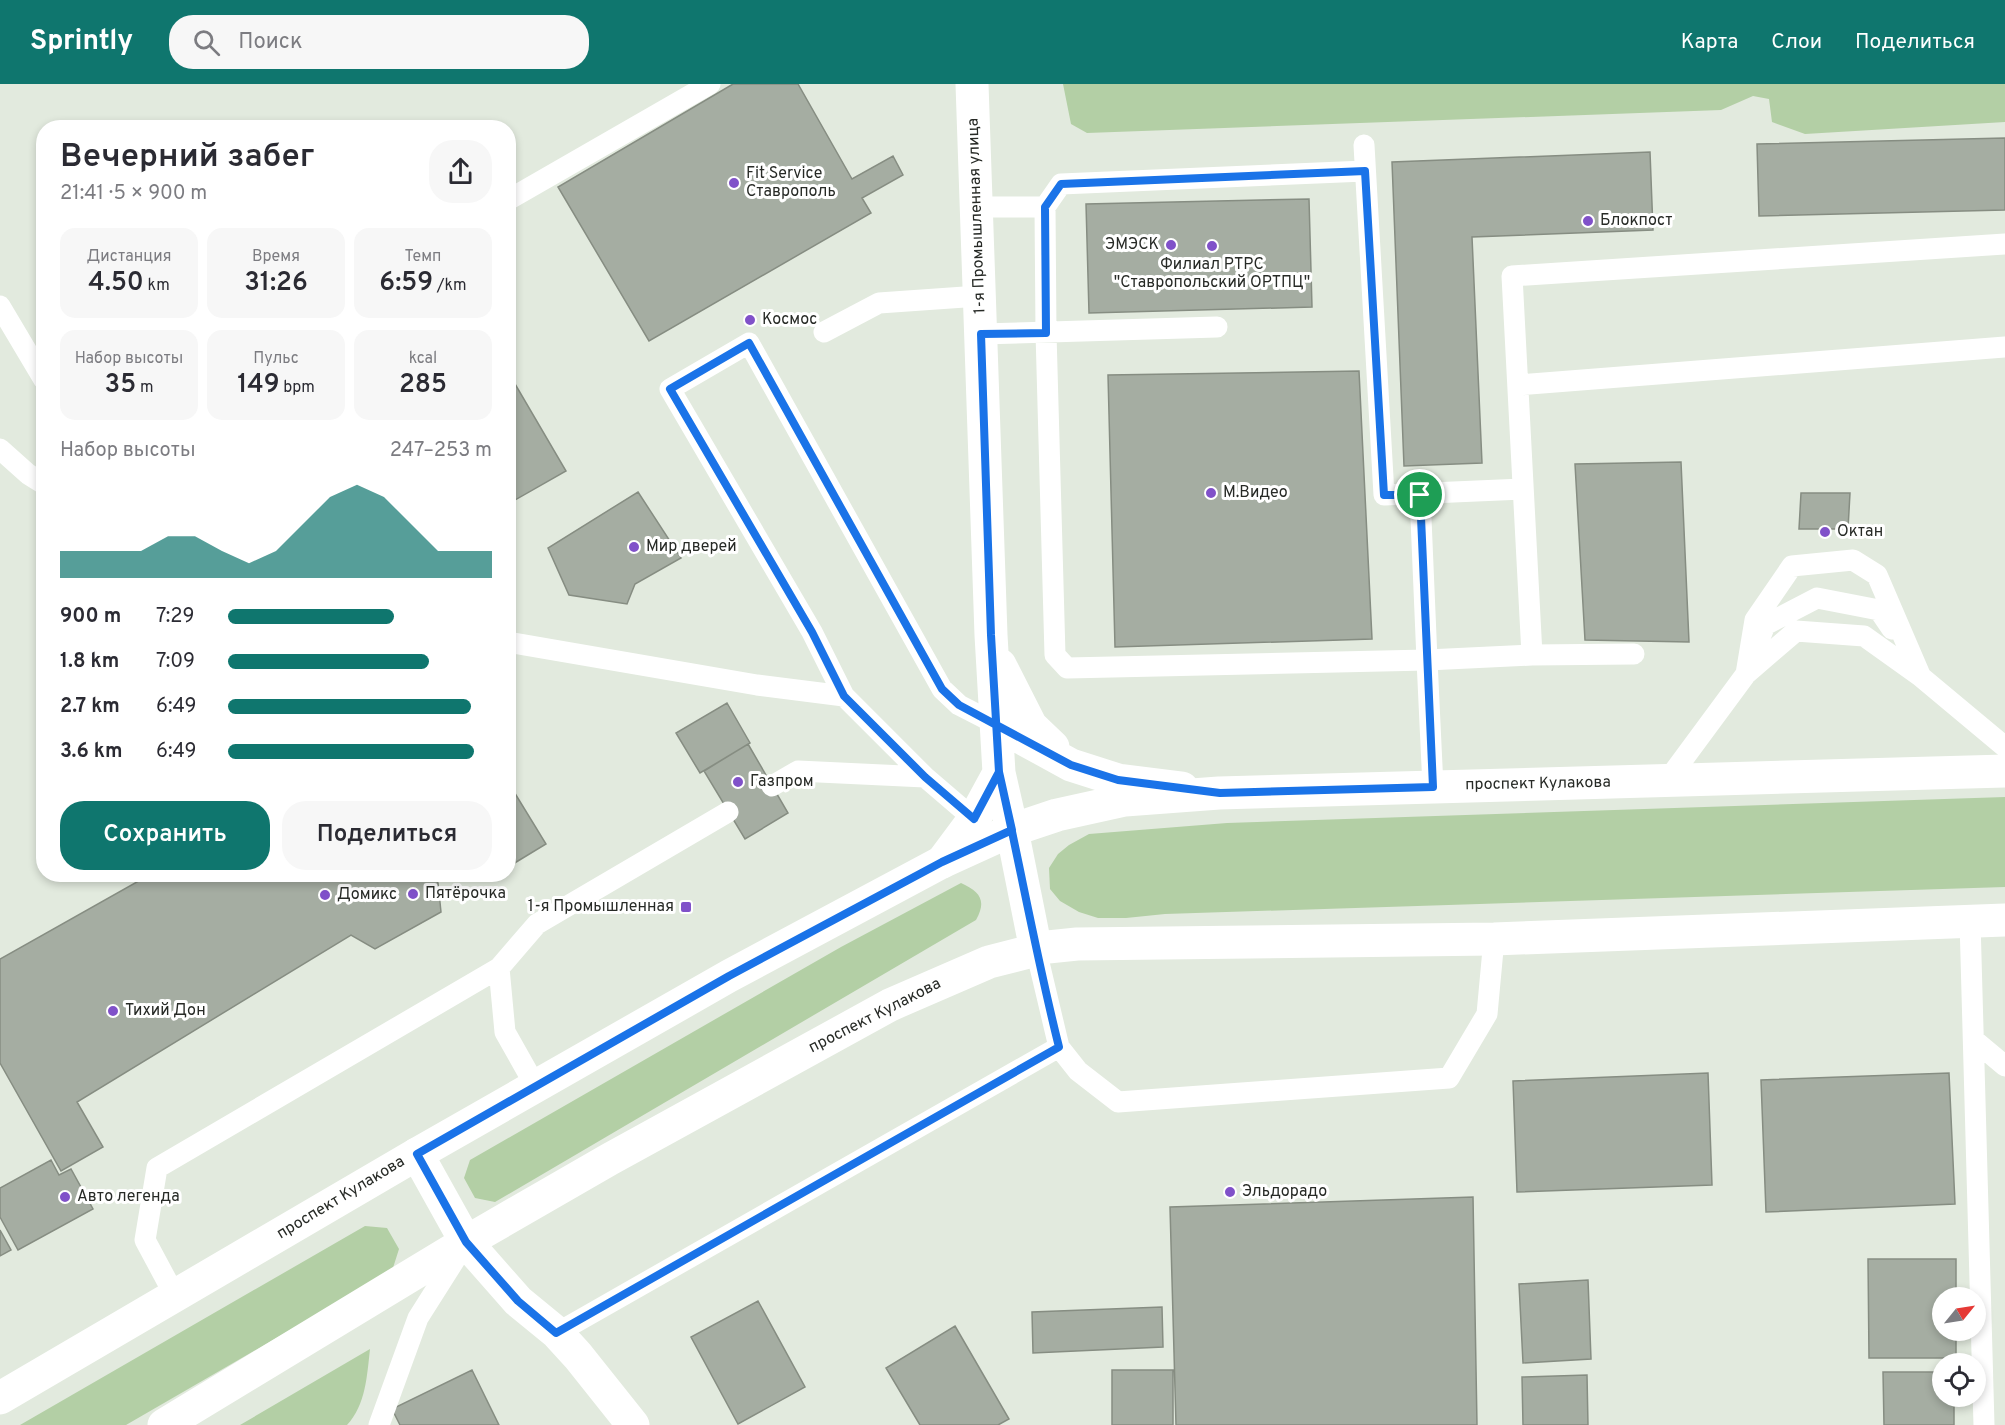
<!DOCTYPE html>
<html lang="ru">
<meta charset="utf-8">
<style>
:root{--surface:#fff;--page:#f7f7f7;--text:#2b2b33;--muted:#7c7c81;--accent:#0f766e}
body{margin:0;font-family:Overpass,sans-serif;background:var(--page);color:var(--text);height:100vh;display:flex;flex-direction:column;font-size:22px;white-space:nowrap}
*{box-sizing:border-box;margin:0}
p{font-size:20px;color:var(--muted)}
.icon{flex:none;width:33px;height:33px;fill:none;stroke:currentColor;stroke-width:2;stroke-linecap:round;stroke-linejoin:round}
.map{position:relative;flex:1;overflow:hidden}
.sheet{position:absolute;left:36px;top:36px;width:480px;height:762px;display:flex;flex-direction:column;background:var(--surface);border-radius:24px;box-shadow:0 3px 9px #0003}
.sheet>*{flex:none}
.needle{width:39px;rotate:60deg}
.controls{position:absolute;left:1932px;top:1203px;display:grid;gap:12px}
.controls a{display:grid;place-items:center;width:54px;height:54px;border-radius:50%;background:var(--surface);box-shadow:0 3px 9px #0003;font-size:30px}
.pin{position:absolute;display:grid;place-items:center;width:51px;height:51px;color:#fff;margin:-26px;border:3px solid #fff;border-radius:50%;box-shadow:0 2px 6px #0007}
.round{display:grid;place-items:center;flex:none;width:63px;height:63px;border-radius:24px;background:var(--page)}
.head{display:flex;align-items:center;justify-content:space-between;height:102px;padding:0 24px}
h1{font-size:33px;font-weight:600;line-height:45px}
.metrics{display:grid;grid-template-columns:repeat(3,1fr);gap:9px;height:102px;padding:6px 24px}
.metrics div{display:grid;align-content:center;border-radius:15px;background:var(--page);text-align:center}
.metrics b{font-size:26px;font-weight:600}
.metrics small{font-size:16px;font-weight:400}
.metrics p{font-size:16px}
.chart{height:168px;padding:12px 24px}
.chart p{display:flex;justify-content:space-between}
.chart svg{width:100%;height:108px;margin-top:6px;fill:var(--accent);opacity:.7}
.button{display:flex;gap:12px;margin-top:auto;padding:12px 24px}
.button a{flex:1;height:69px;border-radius:24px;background:var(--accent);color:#fff;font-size:24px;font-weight:600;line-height:69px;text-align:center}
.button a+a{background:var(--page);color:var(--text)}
ul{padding:0 24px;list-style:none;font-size:20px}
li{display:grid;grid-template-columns:96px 72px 1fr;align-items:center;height:45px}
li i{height:15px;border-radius:8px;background:var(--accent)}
header{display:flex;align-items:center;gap:36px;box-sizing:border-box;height:84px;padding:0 30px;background:var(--accent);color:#fff}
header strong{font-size:28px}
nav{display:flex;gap:33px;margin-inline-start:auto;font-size:21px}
.search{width:420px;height:54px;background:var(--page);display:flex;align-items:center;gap:15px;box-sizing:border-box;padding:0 21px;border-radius:24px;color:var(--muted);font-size:22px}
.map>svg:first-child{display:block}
</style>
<header>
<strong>Sprintly</strong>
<div class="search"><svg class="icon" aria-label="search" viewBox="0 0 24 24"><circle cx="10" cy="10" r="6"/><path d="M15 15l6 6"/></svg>Поиск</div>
<nav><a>Карта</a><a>Слои</a><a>Поделиться</a></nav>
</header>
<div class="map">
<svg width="2005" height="1341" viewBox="0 0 2005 1341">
<rect width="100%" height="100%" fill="#e2eade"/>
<path fill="#b3cfa5" d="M1063,0H2005V38L1805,50L1772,38L1769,15L1753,12L1721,26L1087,49L1071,40Z
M2005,713V803L1165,830L1126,834H1098L1079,828L1060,817L1050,805L1049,784L1058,770L1069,761L1089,750L1227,739Z
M961,799C980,808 987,816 976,836L495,1118L475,1114L464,1094L470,1076L841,863Z
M365,1142L387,1144L399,1165L392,1187L126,1341H20Z
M370,1265C367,1291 366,1321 347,1341H240Z"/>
<path fill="#a5ada2" stroke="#868d82" stroke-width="1.5" d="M733,0H798L852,95L893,72L903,91L862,114L871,129L649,257L558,103Z
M2005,54V126L1759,132L1757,60Z
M1650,68L1653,146L1472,153L1482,379L1404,382L1392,78Z
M1309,115L1312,223L1089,229L1086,120Z
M1359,287L1372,555L1115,563L1108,291Z
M508,288L566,387L508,420Z
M1681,378L1689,558L1585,556L1575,380Z
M638,408L681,474L635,500L627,520L569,511L548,464Z
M1801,409H1850L1848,445H1799Z
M727,619L750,659L700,689L676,649Z
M748,660L788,729L745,755L704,687Z
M508,698L546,760L508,783Z
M151,790H432L438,799L441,828L375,865L351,851L77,1018L103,1063L61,1087L0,979V875Z
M1708,989L1712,1101L1517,1108L1513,997Z
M1949,989L1955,1120L1766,1128L1761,996Z
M51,1076L59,1091L71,1085L93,1125L18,1166L0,1133V1104Z
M1473,1113L1477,1341H1176L1170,1123Z
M0,1146L11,1166L0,1172Z
M1868,1175H1956V1214H1942V1246H1956V1274H1869Z
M1588,1196L1591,1275L1523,1279L1519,1200Z
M758,1217L805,1303L738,1340L691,1253Z
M1162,1223L1163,1263L1033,1269L1032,1228Z
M955,1242L1009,1335L998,1341H920L886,1284Z
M472,1286L499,1341H400L392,1325Z
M1112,1286H1173V1341H1112Z
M1883,1288H1942V1312H1954V1341H1884Z
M1587,1291L1588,1341H1523L1522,1293Z"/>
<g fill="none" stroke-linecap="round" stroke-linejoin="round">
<path stroke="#fff" stroke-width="21" d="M1364,61L1384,411L1523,405
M508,116L710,0
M977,123H1045L1061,100L1365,87
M1045,123L1046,249L1055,571L1067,584L1427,576L1433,703
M0,222L44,296
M824,248L879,219L979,212
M981,250L1217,243
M1518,301L2005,263
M0,365L28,390L44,400
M1420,411L1427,576L1532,571L1512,192L2005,160
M508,558L757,601L844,612
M1757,561L1765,541L1817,514L1879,526L1892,545
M1532,571L1634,570
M1746,590L1755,536L1792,482L1853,476L1877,491L1920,591
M1667,697L1746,590L1796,547L1864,552L1920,592L2005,663
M772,702L798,687L925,693
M974,735L925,693L844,612L812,548L670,305L749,259L942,605L959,621L998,641
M1970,837L1984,1341
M1036,866L1059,963L1078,987L1118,1018L1449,994L1487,930L1494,855
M1974,956L2005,982
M536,1003L505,948L499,884L537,840L728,728
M175,1212L145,1156L157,1084L499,884
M557,1249L1059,963
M379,1341L418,1234L461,1166"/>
<path stroke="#fff" stroke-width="33" d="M972,0L991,551L999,689L1012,746
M1000,581L1031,642L1053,663
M998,641L1071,681L1118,696L1182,704
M942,778L974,735L999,689
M417,1070L466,1158L518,1217L557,1249L578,1272L633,1341"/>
<path stroke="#fff" stroke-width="33" d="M1012,746L1036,866
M0,1314L417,1070L729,892L942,778L1012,746L1057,731L1125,716L1219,709L2005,687
M164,1341L466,1158L610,1075L890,921L989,878L1048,863L1077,860L1494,855L2005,836"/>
</g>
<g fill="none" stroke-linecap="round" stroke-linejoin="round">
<g stroke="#fff" stroke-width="12">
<path id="route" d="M1420,411L1433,703L1220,709L1118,696L1071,681L959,621L942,605L749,259L670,305L812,548L844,612L925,693L974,735L999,688C1020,780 1036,872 1059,963L556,1249L518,1217L466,1158L417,1070L729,892L942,778L1012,746L999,688L991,551L981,250L1046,249L1045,123L1061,100L1365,87L1384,411H1420"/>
</g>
<use href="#route" stroke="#1a73e8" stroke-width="8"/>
</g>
<g fill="#8051c9" stroke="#fff" stroke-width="2">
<circle cx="734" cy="99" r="6"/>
<circle cx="1588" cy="137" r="6"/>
<circle cx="1171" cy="161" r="6"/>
<circle cx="1212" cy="162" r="6"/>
<circle cx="750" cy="236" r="6"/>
<circle cx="1211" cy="409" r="6"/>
<circle cx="1825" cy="448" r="6"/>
<circle cx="634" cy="463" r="6"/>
<circle cx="738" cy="698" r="6"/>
<circle cx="413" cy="810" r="6"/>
<circle cx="325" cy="811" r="6"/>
<rect x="680" y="817" width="12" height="12" rx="3"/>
<circle cx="113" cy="927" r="6"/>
<circle cx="1230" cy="1108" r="6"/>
<circle cx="65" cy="1113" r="6"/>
</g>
<g text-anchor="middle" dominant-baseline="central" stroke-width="6" stroke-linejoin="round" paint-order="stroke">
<g font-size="16" fill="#272a26" stroke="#fff" text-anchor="start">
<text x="746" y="90">Fit Service<tspan x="746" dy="18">Ставрополь</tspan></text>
<text x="1600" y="137">Блокпост</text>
<text x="1159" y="161" text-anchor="end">ЭМЭСК</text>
<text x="1212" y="181" text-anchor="middle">Филиал РТРС<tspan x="1212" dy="18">"Ставропольский ОРТПЦ"</tspan></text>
<text x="762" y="236">Космос</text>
<text x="1223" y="409">М.Видео</text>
<text x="1837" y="448">Октан</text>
<text x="646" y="463">Мир дверей</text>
<text x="750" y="698">Газпром</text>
<text x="425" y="810">Пятёрочка</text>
<text x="337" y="811">Домикс</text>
<text x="674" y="823" text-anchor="end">1-я Промышленная</text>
<text x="125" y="927">Тихий Дон</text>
<text x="1242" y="1108">Эльдорадо</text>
<text x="77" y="1113">Авто легенда</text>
</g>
<g font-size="16" fill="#272a26" stroke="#fff">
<text transform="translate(977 132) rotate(-92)">1-я Промышленная улица</text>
<text transform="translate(1538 700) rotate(-1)">проспект Кулакова</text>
<text transform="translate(875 932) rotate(-27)">проспект Кулакова</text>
<text transform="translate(341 1114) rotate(-31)">проспект Кулакова</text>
</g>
</g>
</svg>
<div class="controls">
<a><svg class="needle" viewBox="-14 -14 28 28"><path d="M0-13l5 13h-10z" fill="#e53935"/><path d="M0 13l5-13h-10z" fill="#7c7c81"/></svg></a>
<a><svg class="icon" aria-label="locate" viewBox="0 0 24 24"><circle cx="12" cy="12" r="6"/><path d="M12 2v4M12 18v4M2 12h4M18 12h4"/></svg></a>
</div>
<div class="pin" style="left:1420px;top:411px;background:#1e9e55"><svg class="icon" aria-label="arrive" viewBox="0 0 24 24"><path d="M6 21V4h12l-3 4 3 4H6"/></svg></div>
<section class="sheet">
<div class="head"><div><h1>Вечерний забег</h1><p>21:41 · 5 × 900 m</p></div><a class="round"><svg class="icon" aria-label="share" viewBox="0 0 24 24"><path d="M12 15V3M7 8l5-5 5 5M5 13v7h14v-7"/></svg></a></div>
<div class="metrics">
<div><p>Дистанция</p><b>4.50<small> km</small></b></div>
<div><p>Время</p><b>31:26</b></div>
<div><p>Темп</p><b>6:59<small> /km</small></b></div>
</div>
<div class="metrics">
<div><p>Набор высоты</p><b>35<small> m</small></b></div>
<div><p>Пульс</p><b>149<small> bpm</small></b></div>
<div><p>kcal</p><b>285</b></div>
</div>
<div class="chart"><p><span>Набор высоты</span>247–253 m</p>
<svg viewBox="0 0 160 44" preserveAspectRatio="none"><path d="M0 44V33L10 33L20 33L30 33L40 27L50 27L60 33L70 38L80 33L90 22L100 11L110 6L120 11L130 22L140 33L150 33L160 33V44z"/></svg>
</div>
<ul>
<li><b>900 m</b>7:29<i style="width:63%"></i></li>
<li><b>1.8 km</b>7:09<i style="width:76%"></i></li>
<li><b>2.7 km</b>6:49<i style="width:92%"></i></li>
<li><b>3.6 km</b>6:49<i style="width:93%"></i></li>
</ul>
<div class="button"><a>Сохранить</a><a>Поделиться</a></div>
</section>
</div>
